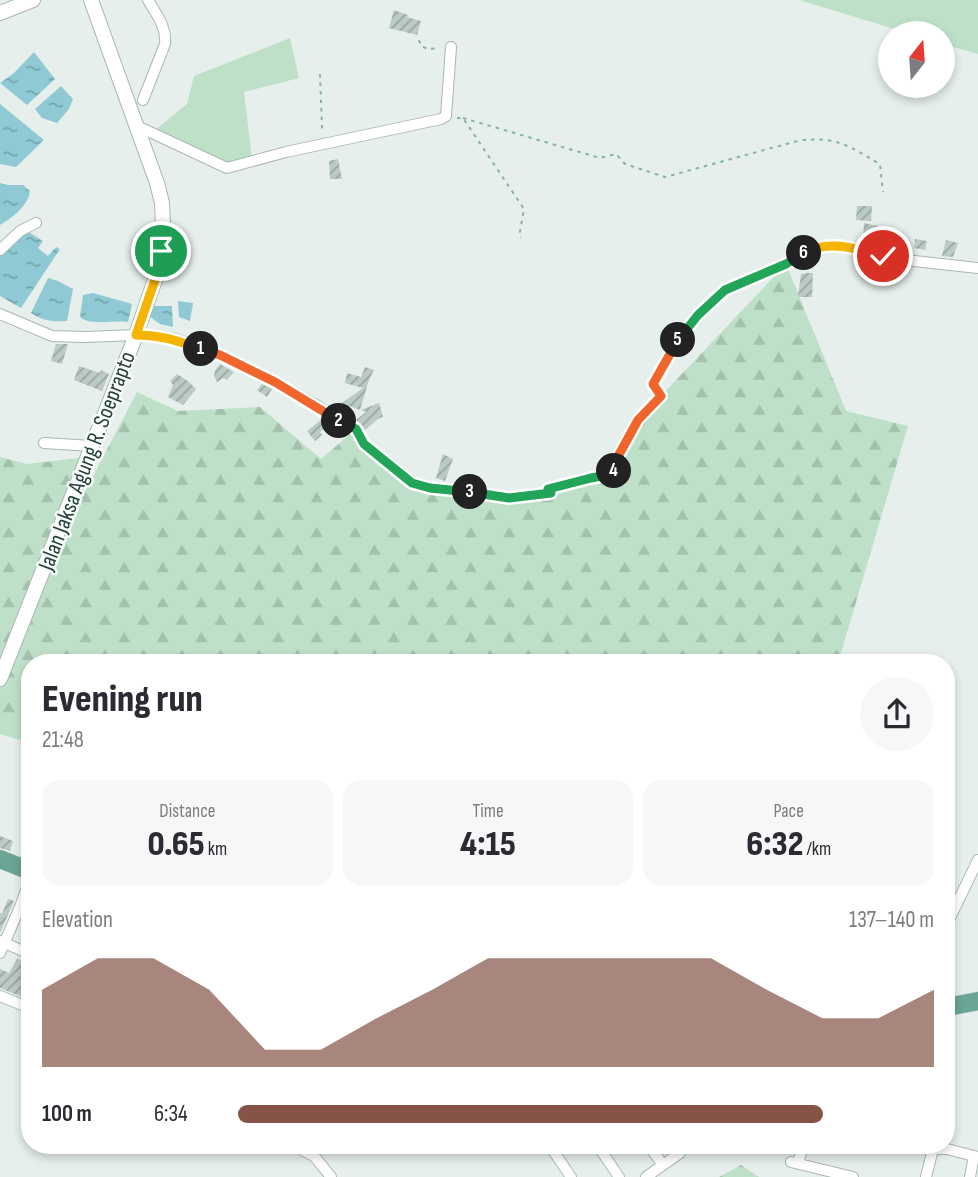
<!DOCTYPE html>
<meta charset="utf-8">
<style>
:root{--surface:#fff;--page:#f7f7f7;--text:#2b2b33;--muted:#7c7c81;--accent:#855347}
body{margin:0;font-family:"Sofia Sans Condensed",sans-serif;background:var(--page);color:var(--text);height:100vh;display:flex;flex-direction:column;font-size:26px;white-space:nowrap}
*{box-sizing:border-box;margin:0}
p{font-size:23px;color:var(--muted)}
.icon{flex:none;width:38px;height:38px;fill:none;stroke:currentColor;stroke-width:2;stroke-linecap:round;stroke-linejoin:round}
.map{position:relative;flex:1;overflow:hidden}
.drawer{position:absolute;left:21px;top:654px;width:934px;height:500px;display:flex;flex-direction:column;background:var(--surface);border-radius:28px;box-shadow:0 4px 10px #0003}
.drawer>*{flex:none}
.needle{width:46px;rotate:17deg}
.buttons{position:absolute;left:878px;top:21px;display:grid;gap:14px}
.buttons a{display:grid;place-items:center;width:77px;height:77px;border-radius:50%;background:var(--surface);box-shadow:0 4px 10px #0003;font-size:35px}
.pin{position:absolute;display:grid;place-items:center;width:60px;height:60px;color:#fff;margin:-30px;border:4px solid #fff;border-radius:50%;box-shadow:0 2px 7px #0007}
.km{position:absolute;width:35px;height:35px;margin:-18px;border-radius:50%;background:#222;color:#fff;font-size:19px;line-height:35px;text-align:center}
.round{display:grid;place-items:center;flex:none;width:74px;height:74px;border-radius:37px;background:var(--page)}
.headline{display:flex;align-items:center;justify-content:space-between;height:119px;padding:0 21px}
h1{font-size:38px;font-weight:800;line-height:52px}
.metrics{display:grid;grid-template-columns:repeat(3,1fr);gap:10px;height:119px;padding:7px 21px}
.metrics div{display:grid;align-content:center;border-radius:18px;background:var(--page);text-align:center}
.metrics b{font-size:35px;font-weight:800}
.metrics small{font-size:19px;font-weight:400}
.metrics p{font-size:19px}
.chart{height:196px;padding:14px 21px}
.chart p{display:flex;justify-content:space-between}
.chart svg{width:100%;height:126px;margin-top:7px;fill:var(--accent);opacity:.7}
ul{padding:0 21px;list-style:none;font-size:23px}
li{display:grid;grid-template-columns:112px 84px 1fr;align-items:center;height:52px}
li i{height:18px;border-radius:9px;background:var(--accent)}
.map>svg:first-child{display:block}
</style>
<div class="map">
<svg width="978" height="1177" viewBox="0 0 978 1177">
<defs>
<pattern id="forest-firs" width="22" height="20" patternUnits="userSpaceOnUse" patternTransform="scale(1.75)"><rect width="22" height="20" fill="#bfe0c8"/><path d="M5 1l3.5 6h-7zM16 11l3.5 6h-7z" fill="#a4c1ad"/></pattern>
<pattern id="water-ripples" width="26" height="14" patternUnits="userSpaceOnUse" patternTransform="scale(1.75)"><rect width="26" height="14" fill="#8ec9d4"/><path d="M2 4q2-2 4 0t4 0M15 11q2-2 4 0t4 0" fill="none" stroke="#74a5ad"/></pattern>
<pattern id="building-hatch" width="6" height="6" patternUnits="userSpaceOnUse" patternTransform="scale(1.75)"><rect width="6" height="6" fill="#bbcac4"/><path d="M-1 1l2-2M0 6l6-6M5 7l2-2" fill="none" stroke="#98a6a0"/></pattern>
</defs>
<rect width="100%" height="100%" fill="#e6efeb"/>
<path fill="#bfe0c8" d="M799,0H978V54L943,44V33H908Z
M290,38L299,78L244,92L252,159L229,165L153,132L187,104L194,76Z"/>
<path fill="url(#forest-firs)" d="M786,264L846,411L908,426L838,663H30V743L0,734V457L26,464L80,458L54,551L137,392L178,411L260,407L321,459L356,429L430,488L509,498L613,474L661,396Z
M741,1165L759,1177H719Z"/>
<path fill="url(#water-ripples)" d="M34,52L55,79L27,105L0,83L14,73Z
M61,86L73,99L69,109L57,123L42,118L35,109Z
M0,104L44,140L16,167L0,164Z
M0,183L8,185H23L30,191C28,206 13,217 0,225Z
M25,230L43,241L38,248L48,256L56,247L60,249L21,308L0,296V254Z
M48,278L58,281L73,289L67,321C53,322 43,321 31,313Z
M93,293L132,304L128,322C113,320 90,326 80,317L83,295Z
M178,301L193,303L190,321L179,317Z
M152,306H172L173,327L160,324L149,316Z"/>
<path fill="url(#building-hatch)" d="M394,10L408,15L407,17L421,21L417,35L389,28Z
M338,159L342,179H330L329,161Z
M857,206H872L871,221L856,220Z
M864,223L887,228L886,240L874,239L873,244L863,242Z
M915,239L927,241L925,250L914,248Z
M946,240L958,243L953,257L942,256Z
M875,265L876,280L866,281L865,266Z
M807,273H813L812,297H798L801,274Z
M56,344H68L62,364L51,361Z
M220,364L234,372L227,380L223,378L217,382L214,376L215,371Z
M79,366L100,373L101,370L109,374L102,391L74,380Z
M365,367L374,370L369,380L360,410L342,403L363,388L345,383L347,373L361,377Z
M177,374L189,382L196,389L183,405L168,397L173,385L170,381Z
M262,384L272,389L267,397L257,390Z
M379,403L383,417L379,418L365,430L362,425L356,420L366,412L361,410Z
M322,419L329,424L320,432L322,435L315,441L307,431Z
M443,454L453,459L445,481L436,478Z
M0,836L13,841L10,851L0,848Z
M8,899L14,901L0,933V913L2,914Z
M17,959L30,963V1000L0,988V969L9,973Z"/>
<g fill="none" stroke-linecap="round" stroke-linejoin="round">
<g stroke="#a8b8b2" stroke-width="12">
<path id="minor" d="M143,100L165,44C167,27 156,14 148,0
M135,125L227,168L286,152L441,119L446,116L451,47
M0,250L20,231L36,223
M0,314L52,336L84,337L136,335L159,336L176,339L220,355L275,382L318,406L329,415L356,429L364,444L412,483L430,488L509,498L551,493L548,489L591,478L613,474C618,444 641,418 661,396L653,384L675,344L698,315L725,290L786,264L813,248L840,246L856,248L905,260L978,268
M44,443L92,446
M947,924L978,860
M0,941L30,954
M0,953L20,907L30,879
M0,996L27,1007
M294,1146L314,1156L331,1177
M550,1146L571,1177
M598,1146L619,1177
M649,1146L663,1165
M920,1146L933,1149H947L974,1156
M791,1162L853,1177
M798,1163L803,1146
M646,1177L680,1153
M926,1177L933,1149
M970,1177L974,1156L978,1157"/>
</g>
<g stroke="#a8b8b2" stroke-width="16">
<path id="tertiary" d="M0,13L33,0
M0,679L136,335L157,274L163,225L162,203L157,183L91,0"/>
</g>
<g stroke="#c2cac8" stroke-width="19">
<path id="primary" d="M0,859L30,871
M947,1007L978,1001"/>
</g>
<path stroke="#86b3a5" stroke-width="2" stroke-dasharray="3.5 5" stroke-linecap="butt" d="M419,40L421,46L428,49L439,48
M320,74L322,128L324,133
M457,118H463L524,209L520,232L521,238
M463,118L600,158L616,154L625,164L665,177L801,140C839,137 848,146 880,164L883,192"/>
<use href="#minor" stroke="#fff" stroke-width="10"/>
<use href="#tertiary" stroke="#fff" stroke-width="14"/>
<use href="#primary" stroke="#6aa596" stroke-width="18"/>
</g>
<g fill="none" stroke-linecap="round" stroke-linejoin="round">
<g stroke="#fff" stroke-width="14">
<path id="split-1" d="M161,251L157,274L136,335C161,335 178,341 201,349"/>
</g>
<g stroke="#fff" stroke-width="14">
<path id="split-2" d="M201,349L220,355L275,382L339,421"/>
</g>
<g stroke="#fff" stroke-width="14">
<path id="split-3" d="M339,421L356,429L364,444L412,483L430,488L470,492"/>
</g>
<g stroke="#fff" stroke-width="14">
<path id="split-4" d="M470,492L509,498L551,493L548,489L591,478L613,474L614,471"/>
</g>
<g stroke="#fff" stroke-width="14">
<path id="split-5" d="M614,471L616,460L638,420L661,396L653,384L678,340"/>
</g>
<g stroke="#fff" stroke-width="14">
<path id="split-6" d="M678,340L698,315L725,290L786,264L804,253"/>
</g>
<g stroke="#fff" stroke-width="14">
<path id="split-7" d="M804,253C828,239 858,249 883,256"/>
</g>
<use href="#split-1" stroke="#f5b400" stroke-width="9"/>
<use href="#split-2" stroke="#f0652b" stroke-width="9"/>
<use href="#split-3" stroke="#22a559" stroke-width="9"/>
<use href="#split-4" stroke="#22a559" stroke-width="9"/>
<use href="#split-5" stroke="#f0652b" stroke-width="9"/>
<use href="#split-6" stroke="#22a559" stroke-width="9"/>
<use href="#split-7" stroke="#f5b400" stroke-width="9"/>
</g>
<g text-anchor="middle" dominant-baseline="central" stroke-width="5" stroke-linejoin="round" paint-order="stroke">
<g font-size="23" fill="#24423a" stroke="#f7fbf9">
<text transform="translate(87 461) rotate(-69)">Jalan Jaksa Agung R. Soeprapto</text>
</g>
</g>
</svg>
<div class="buttons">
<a><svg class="needle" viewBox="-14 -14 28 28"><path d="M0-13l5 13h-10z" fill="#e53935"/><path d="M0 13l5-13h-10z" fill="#7c7c81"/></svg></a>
</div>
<div class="pin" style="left:161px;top:251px;background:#1e9e55"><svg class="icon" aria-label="arrive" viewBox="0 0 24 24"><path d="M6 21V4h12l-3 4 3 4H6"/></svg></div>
<div class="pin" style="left:883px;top:256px;background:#d93025"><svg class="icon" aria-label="check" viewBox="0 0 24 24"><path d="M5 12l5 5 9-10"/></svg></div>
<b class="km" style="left:201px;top:349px">1</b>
<b class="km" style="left:339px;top:421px">2</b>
<b class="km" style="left:470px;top:492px">3</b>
<b class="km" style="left:614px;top:471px">4</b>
<b class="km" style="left:678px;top:340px">5</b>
<b class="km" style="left:804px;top:253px">6</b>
<section class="drawer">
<div class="headline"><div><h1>Evening run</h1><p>21:48</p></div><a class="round"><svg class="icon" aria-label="share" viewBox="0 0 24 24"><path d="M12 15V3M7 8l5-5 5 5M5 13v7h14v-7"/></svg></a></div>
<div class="metrics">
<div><p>Distance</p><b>0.65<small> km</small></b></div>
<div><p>Time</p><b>4:15</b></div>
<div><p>Pace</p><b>6:32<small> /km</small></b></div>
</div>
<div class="chart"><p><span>Elevation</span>137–140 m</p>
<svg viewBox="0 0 160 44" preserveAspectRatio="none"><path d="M0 44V17L10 6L20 6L30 17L40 38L50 38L60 27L70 17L80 6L90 6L100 6L110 6L120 6L130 17L140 27L150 27L160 17V44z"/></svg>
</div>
<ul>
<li><b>100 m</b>6:34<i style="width:84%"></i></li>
</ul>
</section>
</div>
